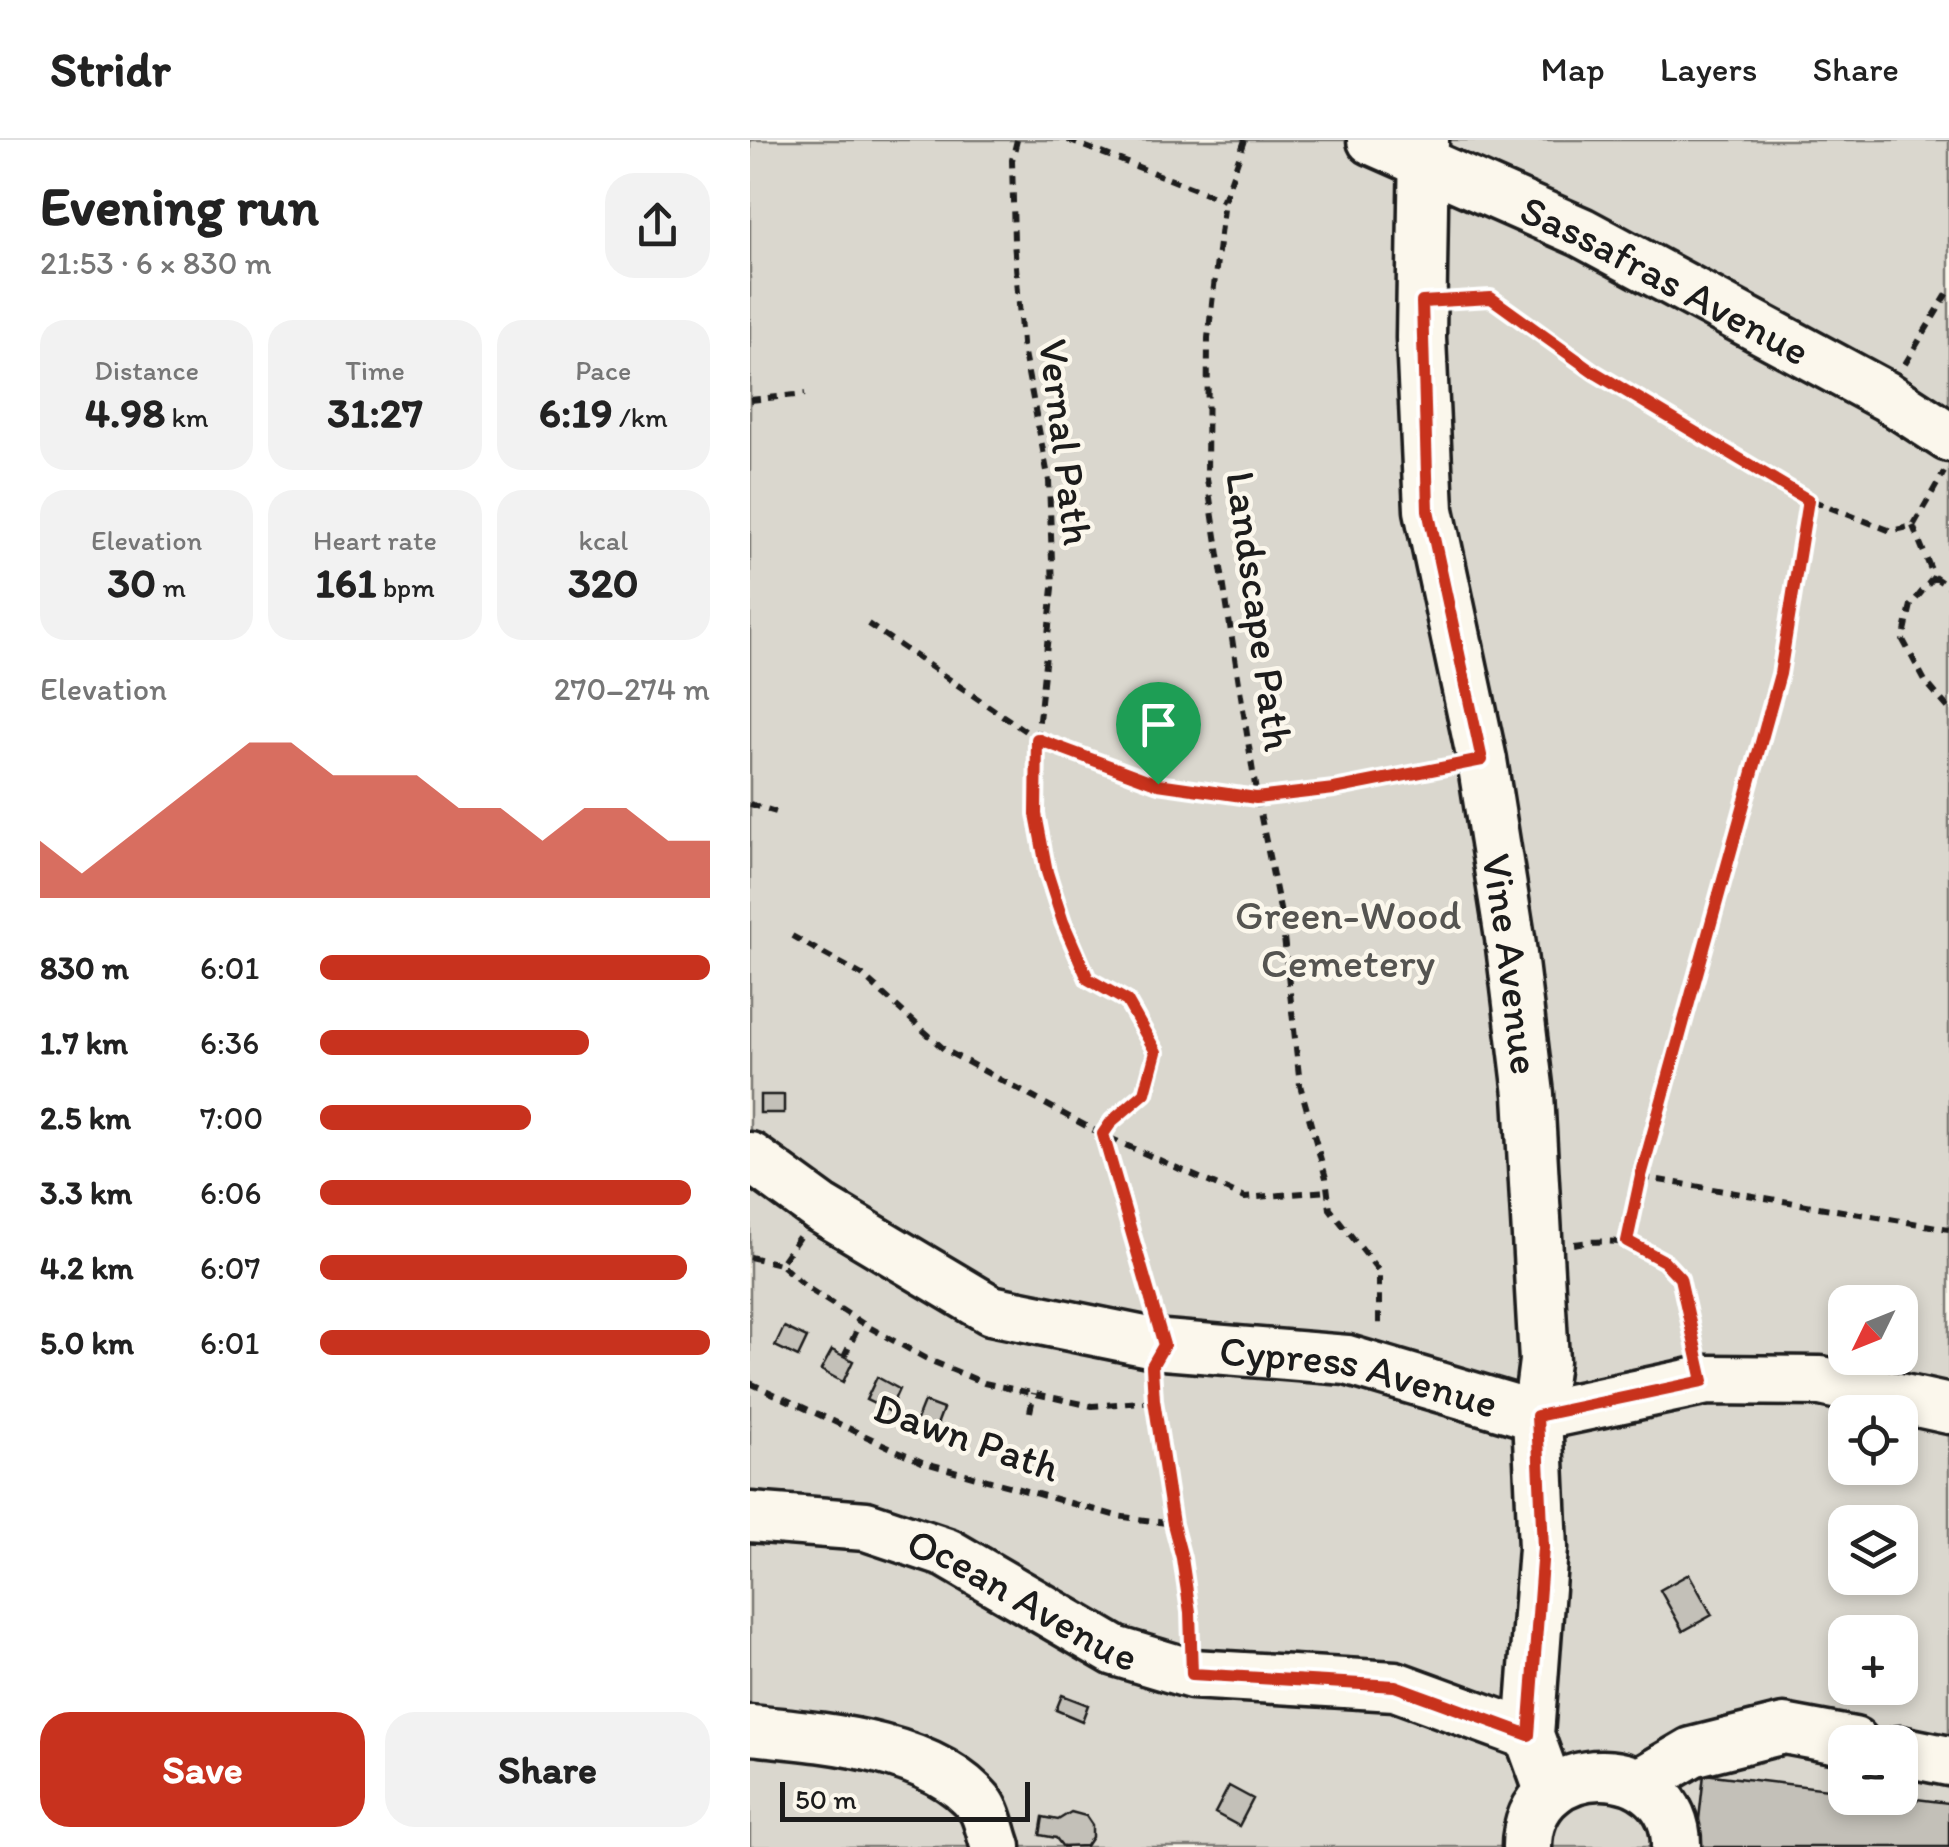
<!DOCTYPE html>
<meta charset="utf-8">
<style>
:root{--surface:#fff;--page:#f2f2f2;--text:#222;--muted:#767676;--line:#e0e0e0;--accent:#c8321e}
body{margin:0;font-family:Itim,sans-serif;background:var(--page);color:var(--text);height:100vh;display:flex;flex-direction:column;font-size:38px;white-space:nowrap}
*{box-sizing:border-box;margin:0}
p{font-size:32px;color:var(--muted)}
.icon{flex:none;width:55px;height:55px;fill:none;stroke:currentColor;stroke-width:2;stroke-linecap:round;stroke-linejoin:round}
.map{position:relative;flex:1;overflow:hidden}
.details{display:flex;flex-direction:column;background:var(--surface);width:750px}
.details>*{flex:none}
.needle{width:65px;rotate:227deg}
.tools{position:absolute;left:1078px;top:1145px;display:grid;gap:20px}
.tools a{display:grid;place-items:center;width:90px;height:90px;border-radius:20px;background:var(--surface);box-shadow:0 5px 15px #0003;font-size:50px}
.scale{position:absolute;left:30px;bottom:25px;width:250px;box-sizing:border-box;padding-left:10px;border:5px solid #1c1c1c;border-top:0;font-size:28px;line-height:35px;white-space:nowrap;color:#1c1c1c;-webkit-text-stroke:8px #fbf7ec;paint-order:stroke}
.pin{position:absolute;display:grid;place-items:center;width:85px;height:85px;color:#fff;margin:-102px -42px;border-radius:50% 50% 50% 0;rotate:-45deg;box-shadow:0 0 10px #0007}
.pin .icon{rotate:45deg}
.round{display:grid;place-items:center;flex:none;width:105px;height:105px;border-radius:30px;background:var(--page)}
.overview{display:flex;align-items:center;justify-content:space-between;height:170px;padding:0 40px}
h1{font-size:55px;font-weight:800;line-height:75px}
.stats{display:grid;grid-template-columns:repeat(3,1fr);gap:15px;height:170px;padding:10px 40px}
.stats div{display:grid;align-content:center;border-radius:25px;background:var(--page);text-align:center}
.stats b{font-size:42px;font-weight:800}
.stats small{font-size:28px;font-weight:400}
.stats p{font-size:28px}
.chart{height:280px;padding:20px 40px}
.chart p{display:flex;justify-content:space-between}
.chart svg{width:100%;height:180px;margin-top:10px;fill:var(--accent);opacity:.7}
.button{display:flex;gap:20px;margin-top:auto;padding:20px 40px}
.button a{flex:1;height:115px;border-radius:30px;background:var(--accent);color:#fff;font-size:40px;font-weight:800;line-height:115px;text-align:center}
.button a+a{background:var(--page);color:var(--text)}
ul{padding:0 40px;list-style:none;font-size:32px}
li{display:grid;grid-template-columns:160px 120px 1fr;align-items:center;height:75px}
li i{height:25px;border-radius:12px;background:var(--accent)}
header{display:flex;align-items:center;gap:60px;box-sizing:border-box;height:140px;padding:0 50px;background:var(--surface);border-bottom:2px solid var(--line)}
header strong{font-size:48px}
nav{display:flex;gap:55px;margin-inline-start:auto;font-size:35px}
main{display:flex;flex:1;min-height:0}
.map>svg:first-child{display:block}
</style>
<header>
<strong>Stridr</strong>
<nav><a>Map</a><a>Layers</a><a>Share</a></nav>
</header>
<main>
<section class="details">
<div class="overview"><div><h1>Evening run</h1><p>21:53 · 6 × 830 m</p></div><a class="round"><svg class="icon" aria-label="share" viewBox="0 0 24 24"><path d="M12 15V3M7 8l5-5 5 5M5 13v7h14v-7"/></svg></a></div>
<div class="stats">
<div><p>Distance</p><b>4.98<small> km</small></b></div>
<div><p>Time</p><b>31:27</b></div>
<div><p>Pace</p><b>6:19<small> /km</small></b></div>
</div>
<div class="stats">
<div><p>Elevation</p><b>30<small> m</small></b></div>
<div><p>Heart rate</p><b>161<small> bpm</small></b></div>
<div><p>kcal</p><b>320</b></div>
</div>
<div class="chart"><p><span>Elevation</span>270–274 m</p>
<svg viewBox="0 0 160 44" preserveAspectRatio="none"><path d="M0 44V30L10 38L20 30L30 22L40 14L50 6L60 6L70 14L80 14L90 14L100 22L110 22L120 30L130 22L140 22L150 30L160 30V44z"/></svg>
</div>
<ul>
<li><b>830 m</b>6:01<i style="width:100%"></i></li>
<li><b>1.7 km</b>6:36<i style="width:69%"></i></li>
<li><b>2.5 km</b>7:00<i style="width:54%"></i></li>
<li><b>3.3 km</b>6:06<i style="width:95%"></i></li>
<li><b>4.2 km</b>6:07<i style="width:94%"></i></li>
<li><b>5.0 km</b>6:01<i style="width:100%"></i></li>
</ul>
<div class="button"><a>Save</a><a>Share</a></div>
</section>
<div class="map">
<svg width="1199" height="1707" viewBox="0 0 1199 1707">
<rect width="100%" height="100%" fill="#fbf7ec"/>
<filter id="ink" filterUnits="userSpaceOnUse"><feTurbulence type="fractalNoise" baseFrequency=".01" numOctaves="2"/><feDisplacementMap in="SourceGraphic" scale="20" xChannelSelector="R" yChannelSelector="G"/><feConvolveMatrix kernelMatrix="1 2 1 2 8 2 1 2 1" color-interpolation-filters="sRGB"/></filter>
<g filter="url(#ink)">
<path fill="#dad7ce" stroke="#7b7a75" stroke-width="2.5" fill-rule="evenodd" d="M0,0H1199V1707H0ZM1095,1162H1150V1218H1095ZM1095,1272H1150V1328H1095ZM1095,1382H1150V1438H1095ZM1095,1492H1150V1548H1095ZM1095,1602H1150V1658H1095Z"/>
<path fill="#c3c0b8" stroke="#1c1c1c" stroke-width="2.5" d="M10,955H34V973H10Z
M34,1187L57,1198L48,1217L25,1206Z
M82,1210L103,1221L93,1242L71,1230Z
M127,1237L149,1249L139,1271L116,1260Z
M174,1262L193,1269L185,1290L166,1282Z
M939,1434L962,1475L933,1491L910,1450Z
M312,1555L338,1565L332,1581L306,1570Z
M954,1634L1095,1651V1658L1150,1657L1199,1663V1707H946Z
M479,1646L503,1659L489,1686L465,1673Z
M321,1672L336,1676L342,1685V1697L336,1706L313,1707L306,1698L290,1695L293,1677L308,1680Z"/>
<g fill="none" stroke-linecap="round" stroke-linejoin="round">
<g stroke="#1c1c1c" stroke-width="55">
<g id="minor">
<path id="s1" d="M622,0L831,92L1136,256L1199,297"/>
<path id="s2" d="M674,0L671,198L679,370L732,620L760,798L779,954L794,1221L787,1276L793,1408L779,1595L800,1653"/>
<path id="s3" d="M0,1017L70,1068L241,1170L414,1205L597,1220L787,1276L957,1240L1071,1241L1199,1269"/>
<path id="s4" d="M0,1377L116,1386L197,1413L365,1511L442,1534L645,1546L779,1595"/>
<path d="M0,1590C71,1597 181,1604 230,1664C238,1674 241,1694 246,1707"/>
<path d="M1150,1611L1199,1621"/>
<path d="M889,1643L942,1612L1034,1589L1104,1602"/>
<path d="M777,1707C777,1609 928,1613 926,1707"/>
</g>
</g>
<path stroke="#1c1c1c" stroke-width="6" stroke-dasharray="10 8" stroke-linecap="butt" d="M267,0L262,20L264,101L272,203L299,341L303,448L287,599L286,674L297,732L313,783L338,839L377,861L406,912L395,953L362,981L353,995L402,1163
M318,0L474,60
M495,0L474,60L458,198L457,339L507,658L532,779L550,945L576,1038L580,1069L629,1131V1191
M708,160L741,158L844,232L1058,359L1141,391L1163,386L1194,332
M1155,224L1199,151
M0,260L55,254
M1163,386L1184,437L1199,447
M1184,437L1161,465L1153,500L1175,541L1199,569
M118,484L287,599L409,643L507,658L584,649L695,629
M0,664L26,672
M42,796L112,835L195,910L353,995L495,1058L578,1051
M891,1037L1199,1089
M49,1097L30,1124L59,1149L115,1185L179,1220L234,1243L342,1266L404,1261
M877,1101L891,1037L1030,534L1058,359
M824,1104C860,1098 908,1100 929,1137C939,1155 940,1185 945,1205
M0,1117L30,1124
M94,1217L111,1182
M403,1241C407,1327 438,1410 440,1495
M0,1243L172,1322L367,1376L423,1384
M280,1272L284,1253"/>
<use href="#minor" stroke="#fbf7ec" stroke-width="48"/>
</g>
</g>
<g fill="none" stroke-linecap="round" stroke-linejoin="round" filter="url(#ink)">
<g stroke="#fff" stroke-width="20">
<path id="route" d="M741,158L844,232L1058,360L1030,534L891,1036L877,1101L914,1121L930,1138L953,1241L787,1276L793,1408L779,1595L645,1546L442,1534L440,1472L432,1418L423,1384L404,1260L402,1226L414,1205L353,994L362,981L395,953L406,912L377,861L338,839L313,782L297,732L286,674L287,599L408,644L506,658L584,649L732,620L678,370L672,162Z"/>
</g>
<use href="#route" stroke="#c8321e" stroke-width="12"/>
</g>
<g text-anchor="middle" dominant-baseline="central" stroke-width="9" stroke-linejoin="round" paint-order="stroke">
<g font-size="42" fill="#1c1c1c" stroke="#fbf7ec">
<text stroke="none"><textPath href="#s1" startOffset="325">Sassafras Avenue</textPath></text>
<text transform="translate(316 302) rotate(83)">Vernal Path</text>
<text transform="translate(510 471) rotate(82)">Landscape Path</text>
<text stroke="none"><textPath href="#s2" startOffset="832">Vine Avenue</textPath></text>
<text stroke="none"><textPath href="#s3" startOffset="660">Cypress Avenue</textPath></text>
<text transform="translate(217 1297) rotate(19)">Dawn Path</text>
<text stroke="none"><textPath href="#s4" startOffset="290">Ocean Avenue</textPath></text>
</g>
<g font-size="42" fill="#555451" stroke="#fbf7ec">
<text x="598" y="774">Green-Wood<tspan x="598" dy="48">Cemetery</tspan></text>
</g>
</g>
</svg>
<div class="tools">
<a><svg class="needle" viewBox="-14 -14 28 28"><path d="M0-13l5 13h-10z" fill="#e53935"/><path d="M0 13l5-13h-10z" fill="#767676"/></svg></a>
<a><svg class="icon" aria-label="locate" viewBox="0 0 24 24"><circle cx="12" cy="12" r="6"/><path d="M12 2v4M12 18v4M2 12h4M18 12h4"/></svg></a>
<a><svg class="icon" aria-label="layers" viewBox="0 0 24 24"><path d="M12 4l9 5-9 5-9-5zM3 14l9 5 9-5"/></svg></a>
<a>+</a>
<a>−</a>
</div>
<div class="scale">50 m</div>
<div class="pin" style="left:408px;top:644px;background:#1e9e55"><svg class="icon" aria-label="arrive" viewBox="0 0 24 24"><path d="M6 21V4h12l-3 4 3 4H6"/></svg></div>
</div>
</main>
